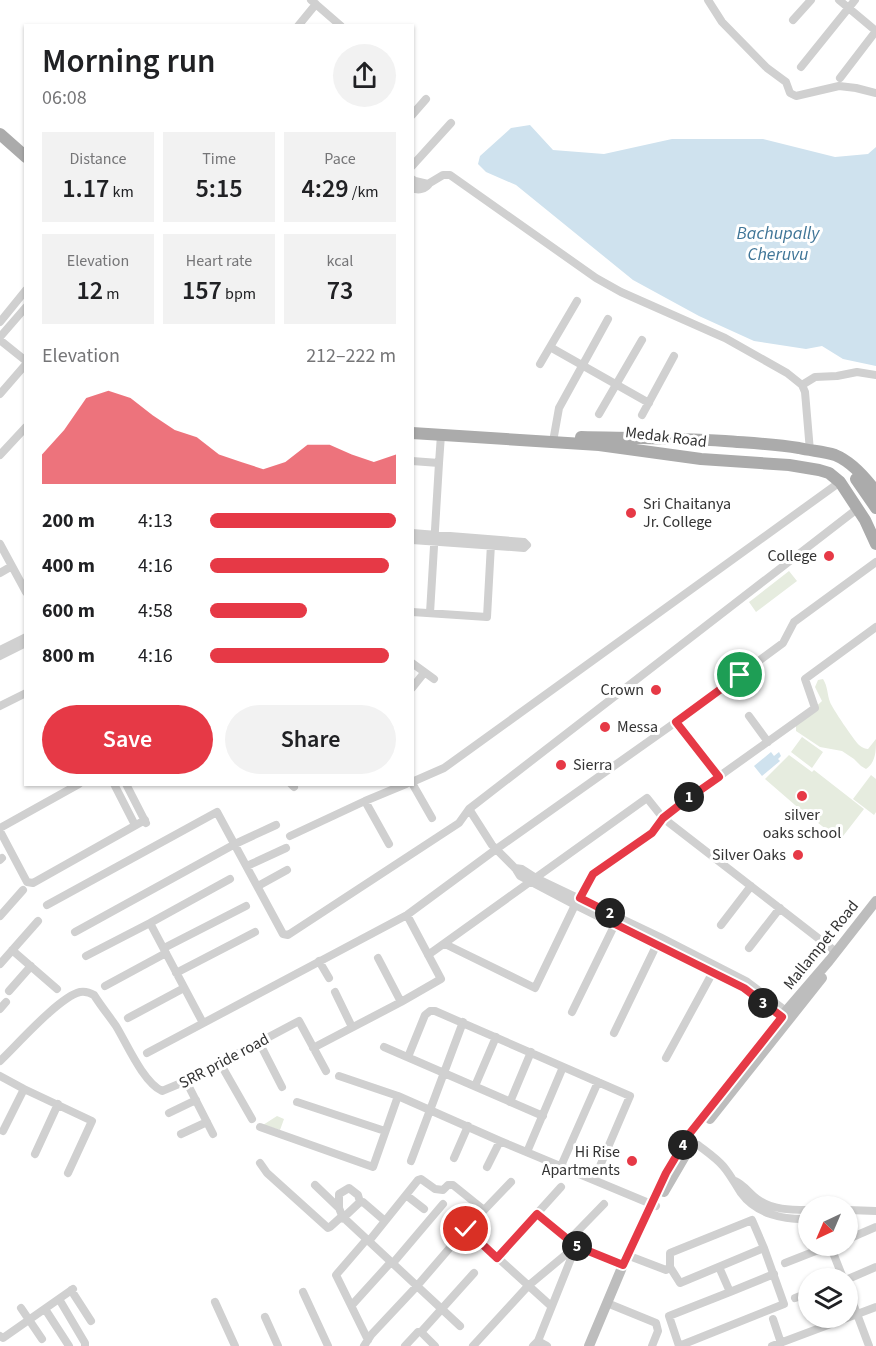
<!DOCTYPE html>
<meta charset="utf-8">
<style>
:root{--surface:#fff;--page:#f2f2f2;--text:#202124;--muted:#757577;--accent:#e63946}
body{margin:0;font-family:"Source Sans 3",sans-serif;background:var(--page);color:var(--text);height:100vh;display:flex;flex-direction:column;font-size:22px;white-space:nowrap}
*{box-sizing:border-box;margin:0}
p{font-size:20px;color:var(--muted)}
.icon{flex:none;width:33px;height:33px;fill:none;stroke:currentColor;stroke-width:2;stroke-linecap:round;stroke-linejoin:round}
.map{position:relative;flex:1;overflow:hidden}
.drawer{position:absolute;left:24px;top:24px;width:390px;height:762px;display:flex;flex-direction:column;background:var(--surface);border-radius:0px;box-shadow:0 2px 4px #0004}
.drawer>*{flex:none}
.needle{width:39px;rotate:224deg}
.tools{position:absolute;left:798px;top:1196px;display:grid;gap:12px}
.tools a{display:grid;place-items:center;width:60px;height:60px;border-radius:50%;background:var(--surface);box-shadow:0 2px 4px #0004;font-size:30px}
.pin{position:absolute;display:grid;place-items:center;width:51px;height:51px;color:#fff;margin:-26px;border:3px solid #fff;border-radius:50%;box-shadow:0 2px 6px #0007}
.km{position:absolute;width:30px;height:30px;margin:-15px;border-radius:50%;background:#222;color:#fff;font-size:16px;line-height:30px;text-align:center}
.round{display:grid;place-items:center;flex:none;width:63px;height:63px;border-radius:32px;background:var(--page)}
.summary{display:flex;align-items:center;justify-content:space-between;height:102px;padding:0 18px}
h1{font-size:33px;font-weight:600;line-height:45px}
.stats{display:grid;grid-template-columns:repeat(3,1fr);gap:9px;height:102px;padding:6px 18px}
.stats div{display:grid;align-content:center;border-radius:0px;background:var(--page);text-align:center}
.stats b{font-size:26px;font-weight:600}
.stats small{font-size:16px;font-weight:400}
.stats p{font-size:16px}
.chart{height:168px;padding:12px 18px}
.chart p{display:flex;justify-content:space-between}
.chart svg{width:100%;height:108px;margin-top:6px;fill:var(--accent);opacity:.7}
.primary-button{display:flex;gap:12px;margin-top:auto;padding:12px 18px}
.primary-button a{flex:1;height:69px;border-radius:36px;background:var(--accent);color:#fff;font-size:24px;font-weight:600;line-height:69px;text-align:center}
.primary-button a+a{background:var(--page);color:var(--text)}
ul{padding:0 18px;list-style:none;font-size:20px}
li{display:grid;grid-template-columns:96px 72px 1fr;align-items:center;height:45px}
li i{height:15px;border-radius:8px;background:var(--accent)}
.map>svg:first-child{display:block}
</style>
<div class="map">
<svg width="876" height="1346" viewBox="0 0 876 1346">
<rect width="100%" height="100%" fill="#fff"/>
<path fill="#e6ecdf" d="M789,571L797,581L756,612L749,602Z
M823,679C828,687 827,694 830,702C832,708 854,740 859,745C863,748 863,748 868,749L876,739C876,751 876,762 866,769L861,766L854,759L842,751L820,747L796,731V725L822,701L815,687L818,680Z
M802,737L823,752L812,768L791,752Z
M789,755L812,772L814,770L864,809L840,840L795,805L765,779Z
M871,775L876,779V812L874,815L853,799Z
M277,1116L284,1119L280,1130L263,1125Z"/>
<path fill="#cfe2ee" d="M530,125L553,150L604,154L672,139H763L835,157L868,154L876,147V366L843,359L822,346L806,349L754,341L699,316L633,280L516,185L486,172L478,164L480,156L511,128Z
M771,752L774,756L779,752L781,756L778,759L780,761L762,776L754,766Z"/>
<g fill="none" stroke-linecap="round" stroke-linejoin="round">
<path stroke="#d0d0d0" stroke-width="8" d="M311,0L341,26
M708,0L722,22L767,68L786,82L790,93L796,96L839,86L856,88L876,93
M839,0L876,31
M793,20L811,0
M298,26L316,4
M801,67L855,0
M840,78L876,31
M412,115L426,99
M412,166L451,123
M412,179L415,181L428,184L443,175H450L596,278L621,292L725,338L787,373L802,385L805,392L810,451
M412,188C419,191 425,189 429,184
M0,322L26,290
M0,337L26,307
M0,340L26,361
M550,347L649,403
M540,364L577,301
M802,385L815,377L837,376L857,372L876,375
M0,394L26,364
M599,414L642,340
M642,415L674,356
M554,436L559,408L608,319
M0,455L26,427
M412,461L439,463L430,613
M439,463L441,435
M412,533L524,542L527,545L524,548L412,540
M0,544L26,592
M0,573L12,566
M412,612L487,617L491,544
M0,650L26,637
M0,656L26,643
M412,663L434,679
M412,688L424,673
M0,706L26,693
M749,716L768,742
M676,722L719,777
M412,782L444,768L840,482
M412,783L432,818
M114,784L135,825
M126,784L146,823
M291,784L294,787
M365,801L389,844
M469,809L492,845L515,868L520,876L575,905L744,989L782,1017
M0,828L79,784
M0,831L27,882L33,883L145,820
M290,836L365,801L406,784
M0,860L2,858
M247,866L286,848
M515,868L522,869L536,878L660,937L746,981L786,1011
M258,886L287,870
M47,905L217,812L283,934L288,935L459,823L469,809L857,509
M0,916L23,890
M150,923L203,1023
M721,925L751,886
M75,932L235,844L276,825
M445,944L535,988L575,905L593,875L652,833L663,818L686,800L815,708L805,679L876,627
M164,948L246,906
M749,948L780,908
M12,950L57,989
M428,955L647,798L663,818L836,952
M86,956L150,923L230,879
M378,958L401,1002
M319,961L329,978
M0,964L38,921
M176,973L255,932
M105,986L166,953
M9,991L31,966
M335,992L352,1027
M0,1009L6,1002
M572,1012L616,922
M128,1018L184,988
M614,1033L658,942
M259,1042L282,1087
M384,1047L543,1116
M313,1048L401,1002L441,979L407,915
M147,1053L407,915L495,850L676,722L783,643L794,622L876,562
M408,1057L425,1015L430,1011H435L630,1096L594,1180
M666,1058L714,970
M0,1061C17,1045 59,997 80,992C86,991 89,992 94,995C101,1006 109,1016 116,1026C127,1044 143,1082 162,1091L186,1081L299,1021L326,1071
M220,1063L252,1119
M0,1076L24,1089L92,1121L68,1173
M339,1076L398,1096L500,1141L656,1206
M186,1081L213,1134
M475,1086L496,1037
M297,1102L385,1131
M510,1102L531,1052
M169,1113L196,1100
M260,1127L373,1167L398,1096
M3,1131L24,1089
M181,1134L207,1122
M698,1145C707,1152 716,1158 723,1166C730,1174 735,1184 741,1193C756,1214 784,1220 808,1219
M527,1152L563,1067
M35,1154L58,1104
M454,1158L468,1126
M411,1161L463,1022
M260,1163L267,1173L328,1228L330,1227L340,1218L345,1219L460,1326
M561,1166L598,1082
M487,1167L500,1141
M735,1181C744,1185 749,1193 757,1199C772,1210 791,1210 808,1210
M315,1185L339,1208L343,1218L360,1202H363L385,1221
M406,1195L424,1209
M339,1208V1194L349,1188L358,1195L360,1202
M848,1210L876,1211
M466,1229L511,1182
M367,1239L336,1275L368,1340
M848,1239L876,1227
M569,1240L604,1204
M369,1241L418,1180L421,1179L435,1189L443,1190L448,1185H453L484,1210
M830,1245L843,1278
M632,1257L666,1270L670,1267V1253L752,1220L764,1248L784,1304L679,1346L669,1316L730,1292
M497,1258L561,1187
M393,1263L443,1204
M785,1263L831,1245
M670,1267L680,1283L764,1248
M719,1267L730,1292L774,1274
M848,1279L876,1267
M71,1290L91,1321
M848,1290L869,1346
M303,1292L328,1346
M795,1298L808,1293
M59,1299L85,1343V1346
M215,1302L235,1346
M607,1303L656,1323L658,1331L652,1346
M352,1305L391,1262
M21,1308L42,1339
M45,1309L69,1346
M265,1317L278,1346
M773,1319L781,1343
M421,1332L474,1273
M0,1336L3,1338L73,1289
M538,1341L547,1346
M364,1346L371,1335L417,1286L466,1229L551,1306
M405,1346L418,1332H421L435,1346
M473,1346L528,1286L576,1246L537,1214
M533,1346L538,1341L576,1246L623,1265
M772,1346L876,1307"/>
<path stroke="#bdbdbd" stroke-width="10" d="M710,1119L822,978
M664,1192L685,1156
M589,1346L623,1265L651,1204L666,1173L690,1133L786,1011L829,961L876,901"/>
<path stroke="#ababab" stroke-width="12" d="M0,134L26,157
M412,433L599,445L701,459L789,465L819,470L829,473L840,482L865,520L876,544
M581,437C629,438 677,438 725,441C750,443 774,444 799,448C811,451 823,451 835,455C852,462 865,477 876,492
M856,479L876,508"/>
</g>
<g fill="none" stroke-linecap="round" stroke-linejoin="round">
<g stroke="#fff" stroke-width="12">
<path id="route" d="M466,1229L497,1258L537,1214L576,1246L623,1265L666,1173L690,1133L782,1017L744,988L615,924L618,917L580,898L593,874L652,833L663,818L686,800L719,777L676,722L740,675"/>
</g>
<use href="#route" stroke="#e63946" stroke-width="8"/>
</g>
<g fill="#e63946" stroke="#fff" stroke-width="2">
<circle cx="631" cy="513" r="6"/>
<circle cx="829" cy="556" r="6"/>
<circle cx="656" cy="690" r="6"/>
<circle cx="605" cy="727" r="6"/>
<circle cx="561" cy="765" r="6"/>
<circle cx="802" cy="796" r="6"/>
<circle cx="798" cy="855" r="6"/>
<circle cx="632" cy="1161" r="6"/>
</g>
<g text-anchor="middle" dominant-baseline="central" stroke-width="6" stroke-linejoin="round" paint-order="stroke">
<g font-size="16" fill="#333" stroke="#fff">
<text transform="translate(666 437) rotate(7)">Medak Road</text>
<text transform="translate(821 945) rotate(-51)">Mallampet Road</text>
<text transform="translate(224 1061) rotate(-28)">SRR pride road</text>
</g>
<g font-size="16" fill="#333" stroke="#fff" text-anchor="end">
<text x="643" y="504" text-anchor="start">Sri Chaitanya<tspan x="643" dy="18">Jr. College</tspan></text>
<text x="817" y="556">College</text>
<text x="644" y="690">Crown</text>
<text x="617" y="727" text-anchor="start">Messa</text>
<text x="573" y="765" text-anchor="start">Sierra</text>
<text x="802" y="815" text-anchor="middle">silver<tspan x="802" dy="18">oaks school</tspan></text>
<text x="786" y="855">Silver Oaks</text>
<text x="620" y="1152">Hi Rise<tspan x="620" dy="18">Apartments</tspan></text>
</g>
<g font-size="18" font-style="italic" fill="#3f7597" stroke="#fff">
<text x="778" y="233">Bachupally<tspan x="778" dy="21">Cheruvu</tspan></text>
</g>
</g>
</svg>
<div class="tools">
<a><svg class="needle" viewBox="-14 -14 28 28"><path d="M0-13l5 13h-10z" fill="#e53935"/><path d="M0 13l5-13h-10z" fill="#757577"/></svg></a>
<a><svg class="icon" aria-label="layers" viewBox="0 0 24 24"><path d="M12 4l9 5-9 5-9-5zM3 14l9 5 9-5"/></svg></a>
</div>
<div class="pin" style="left:740px;top:675px;background:#1e9e55"><svg class="icon" aria-label="arrive" viewBox="0 0 24 24"><path d="M6 21V4h12l-3 4 3 4H6"/></svg></div>
<div class="pin" style="left:466px;top:1229px;background:#d93025"><svg class="icon" aria-label="check" viewBox="0 0 24 24"><path d="M5 12l5 5 9-10"/></svg></div>
<b class="km" style="left:689px;top:797px">1</b>
<b class="km" style="left:610px;top:913px">2</b>
<b class="km" style="left:763px;top:1003px">3</b>
<b class="km" style="left:683px;top:1145px">4</b>
<b class="km" style="left:577px;top:1246px">5</b>
<section class="drawer">
<div class="summary"><div><h1>Morning run</h1><p>06:08</p></div><a class="round"><svg class="icon" aria-label="share" viewBox="0 0 24 24"><path d="M12 15V3M7 8l5-5 5 5M5 13v7h14v-7"/></svg></a></div>
<div class="stats">
<div><p>Distance</p><b>1.17<small> km</small></b></div>
<div><p>Time</p><b>5:15</b></div>
<div><p>Pace</p><b>4:29<small> /km</small></b></div>
</div>
<div class="stats">
<div><p>Elevation</p><b>12<small> m</small></b></div>
<div><p>Heart rate</p><b>157<small> bpm</small></b></div>
<div><p>kcal</p><b>73</b></div>
</div>
<div class="chart"><p><span>Elevation</span>212–222 m</p>
<svg viewBox="0 0 160 44" preserveAspectRatio="none"><path d="M0 44V32L10 22L20 9L30 6L40 9L50 16L60 22L70 25L80 32L90 35L100 38L110 35L120 28L130 28L140 32L150 35L160 32V44z"/></svg>
</div>
<ul>
<li><b>200 m</b>4:13<i style="width:100%"></i></li>
<li><b>400 m</b>4:16<i style="width:96%"></i></li>
<li><b>600 m</b>4:58<i style="width:52%"></i></li>
<li><b>800 m</b>4:16<i style="width:96%"></i></li>
</ul>
<div class="primary-button"><a>Save</a><a>Share</a></div>
</section>
</div>
